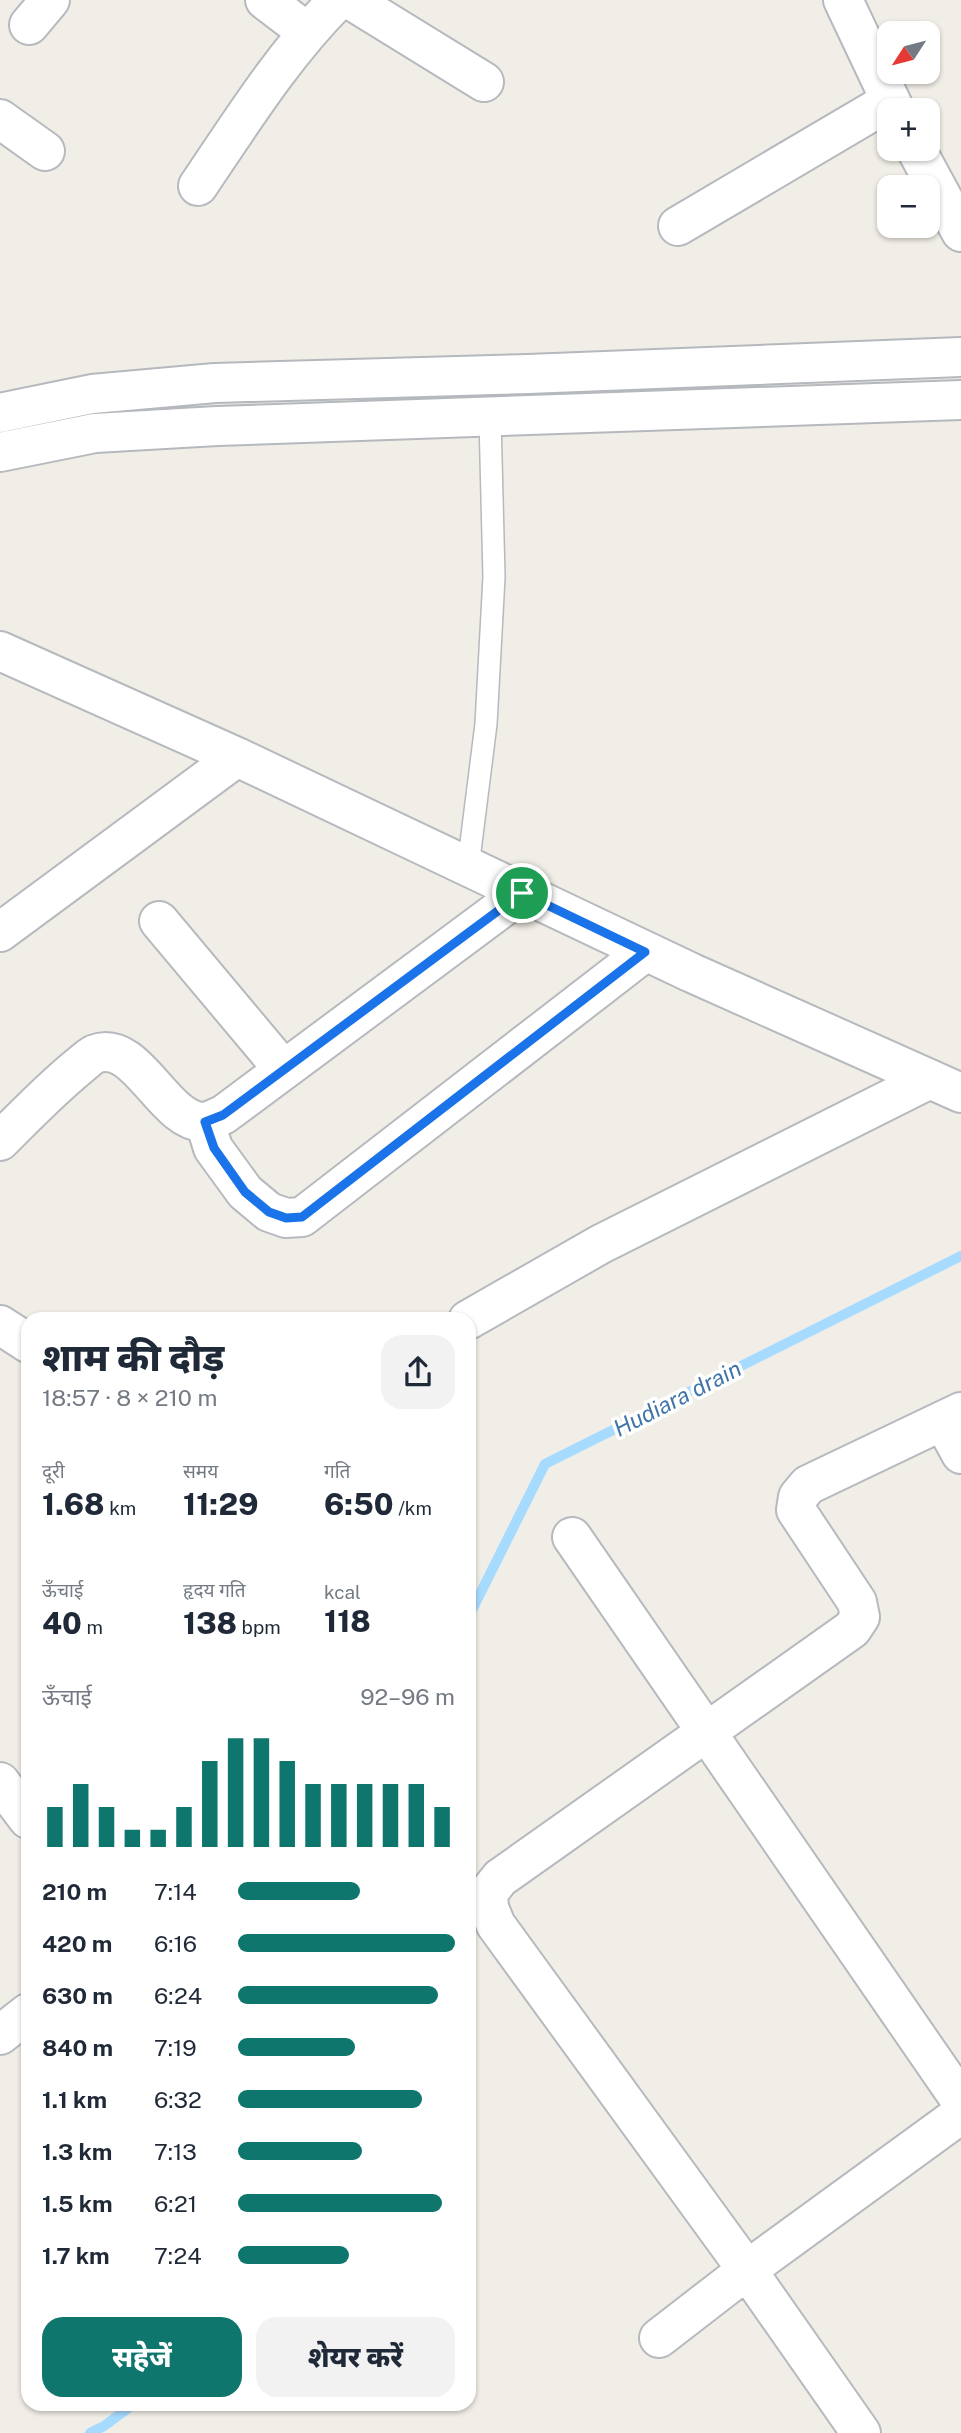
<!DOCTYPE html>
<html lang="hi">
<meta charset="utf-8">
<style>
:root{--surface:#fff;--page:#f2f2f3;--text:#1f2937;--muted:#747a83;--accent:#0f766e}
body{margin:0;font-family:"Public Sans","Noto Sans Devanagari",sans-serif;background:var(--page);color:var(--text);height:100vh;display:flex;flex-direction:column;font-size:26px;white-space:nowrap}
*{box-sizing:border-box;margin:0}
p{font-size:23px;color:var(--muted)}
.icon{flex:none;width:38px;height:38px;fill:none;stroke:currentColor;stroke-width:2;stroke-linecap:round;stroke-linejoin:round}
.map{position:relative;flex:1;overflow:hidden}
.drawer{position:absolute;left:21px;top:1312px;width:455px;height:1099px;display:flex;flex-direction:column;background:var(--surface);border-radius:21px;box-shadow:0 2px 5px #0004}
.drawer>*{flex:none}
.needle{width:46px;rotate:234deg}
.controls{position:absolute;left:877px;top:21px;display:grid;gap:14px}
.controls a{display:grid;place-items:center;width:63px;height:63px;border-radius:14px;background:var(--surface);box-shadow:0 2px 5px #0004;font-size:35px}
.pin{position:absolute;display:grid;place-items:center;width:60px;height:60px;color:#fff;margin:-30px;border:4px solid #fff;border-radius:50%;box-shadow:0 2px 7px #0007}
.round{display:grid;place-items:center;flex:none;width:74px;height:74px;border-radius:21px;background:var(--page)}
.summary{display:flex;align-items:center;justify-content:space-between;height:119px;padding:0 21px}
h1{font-size:38px;font-weight:800;line-height:52px}
.stats{display:grid;grid-template-columns:repeat(3,1fr);gap:10px;height:119px;padding:7px 21px}
.stats div{display:grid;align-content:center}
.stats b{font-size:30px;font-weight:800}
.stats small{font-size:19px;font-weight:400}
.stats p{font-size:19px}
.chart{height:196px;padding:14px 21px}
.chart p{display:flex;justify-content:space-between}
.chart svg{width:100%;height:126px;margin-top:7px;stroke:var(--accent);stroke-width:6}
.button{display:flex;gap:14px;margin-top:auto;padding:14px 21px}
.button a{flex:1;height:80px;border-radius:21px;background:var(--accent);color:#fff;font-size:28px;font-weight:800;line-height:80px;text-align:center}
.button a+a{background:var(--page);color:var(--text)}
ul{padding:0 21px;list-style:none;font-size:23px}
li{display:grid;grid-template-columns:112px 84px 1fr;align-items:center;height:52px}
li i{height:18px;border-radius:9px;background:var(--accent)}
.map>svg:first-child{display:block}
</style>
<div class="map">
<svg width="961" height="2433" viewBox="0 0 961 2433">
<rect width="100%" height="100%" fill="#f0eee6"/>
<g fill="none" stroke-linecap="round" stroke-linejoin="round">
<path stroke="#a7daff" stroke-width="10" d="M469,1616L545,1464L961,1256
M90,2433L104,2426L134,2404"/>
<g stroke="#b6b9bd" stroke-width="24">
<path id="service" d="M468,867L486,724L494,577L490,418"/>
</g>
<g stroke="#b6b9bd" stroke-width="42">
<path id="minor" d="M265,0L307,32
M351,0L484,82
M843,0L895,110
M29,25L50,0
M0,119L45,151
M916,149L961,232
M198,186C242,121 283,55 338,0
M678,226L890,101
M0,651L237,757L692,973L961,1093
M159,921L283,1069
M0,932L237,757
M205,1122L213,1148L245,1192L269,1212L286,1218L302,1217L645,952
M0,1141C25,1116 50,1090 78,1067C83,1063 89,1057 95,1054C137,1038 163,1121 203,1122C209,1122 217,1117 223,1115L522,893
M468,1320L601,1244L930,1079
M0,1325L28,1343
M943,1421L961,1454
M572,1537L961,2101
M0,1782L28,1819
M0,2035L28,2013
M659,2338L747,2270L961,2114
M861,2433L747,2270L496,1925L489,1908L488,1893L500,1878L852,1629L860,1617L857,1602L796,1510L798,1497L808,1485L961,1412"/>
</g>
<g stroke="#b5b9bd" stroke-width="42">
<path id="secondary" d="M0,413L92,394L215,383L528,374L961,357
M0,452L95,433L217,426L961,400"/>
</g>
<use href="#service" stroke="#fff" stroke-width="21"/>
<use href="#minor" stroke="#fff" stroke-width="38"/>
<use href="#secondary" stroke="#fff" stroke-width="38"/>
</g>
<g fill="none" stroke-linecap="round" stroke-linejoin="round">
<g stroke="#fff" stroke-width="14">
<path id="route" d="M522,893L645,952L302,1217L286,1218L269,1212L245,1192L214,1148L205,1122L223,1115Z"/>
</g>
<use href="#route" stroke="#1a73e8" stroke-width="9"/>
</g>
<g text-anchor="middle" dominant-baseline="central" stroke-width="7" stroke-linejoin="round" paint-order="stroke">
<g font-size="23" font-style="italic" fill="#4075a9" stroke="#fff">
<text transform="translate(677 1398) rotate(-27)">Hudiara drain</text>
</g>
</g>
</svg>
<div class="controls">
<a><svg class="needle" viewBox="-14 -14 28 28"><path d="M0-13l5 13h-10z" fill="#e53935"/><path d="M0 13l5-13h-10z" fill="#747a83"/></svg></a>
<a>+</a>
<a>−</a>
</div>
<div class="pin" style="left:522px;top:893px;background:#1e9e55"><svg class="icon" aria-label="arrive" viewBox="0 0 24 24"><path d="M6 21V4h12l-3 4 3 4H6"/></svg></div>
<section class="drawer">
<div class="summary"><div><h1>शाम की दौड़</h1><p>18:57 · 8 × 210 m</p></div><a class="round"><svg class="icon" aria-label="share" viewBox="0 0 24 24"><path d="M12 15V3M7 8l5-5 5 5M5 13v7h14v-7"/></svg></a></div>
<div class="stats">
<div><p>दूरी</p><b>1.68<small> km</small></b></div>
<div><p>समय</p><b>11:29</b></div>
<div><p>गति</p><b>6:50<small> /km</small></b></div>
</div>
<div class="stats">
<div><p>ऊँचाई</p><b>40<small> m</small></b></div>
<div><p>हृदय गति</p><b>138<small> bpm</small></b></div>
<div><p>kcal</p><b>118</b></div>
</div>
<div class="chart"><p><span>ऊँचाई</span>92–96 m</p>
<svg viewBox="0 0 160 44" preserveAspectRatio="none"><path d="M5 44V30M15 44V22M25 44V30M35 44V38M45 44V38M55 44V30M65 44V14M75 44V6M85 44V6M95 44V14M105 44V22M115 44V22M125 44V22M135 44V22M145 44V22M155 44V30"/></svg>
</div>
<ul>
<li><b>210 m</b>7:14<i style="width:56%"></i></li>
<li><b>420 m</b>6:16<i style="width:100%"></i></li>
<li><b>630 m</b>6:24<i style="width:92%"></i></li>
<li><b>840 m</b>7:19<i style="width:54%"></i></li>
<li><b>1.1 km</b>6:32<i style="width:85%"></i></li>
<li><b>1.3 km</b>7:13<i style="width:57%"></i></li>
<li><b>1.5 km</b>6:21<i style="width:94%"></i></li>
<li><b>1.7 km</b>7:24<i style="width:51%"></i></li>
</ul>
<div class="button"><a>सहेजें</a><a>शेयर करें</a></div>
</section>
</div>
